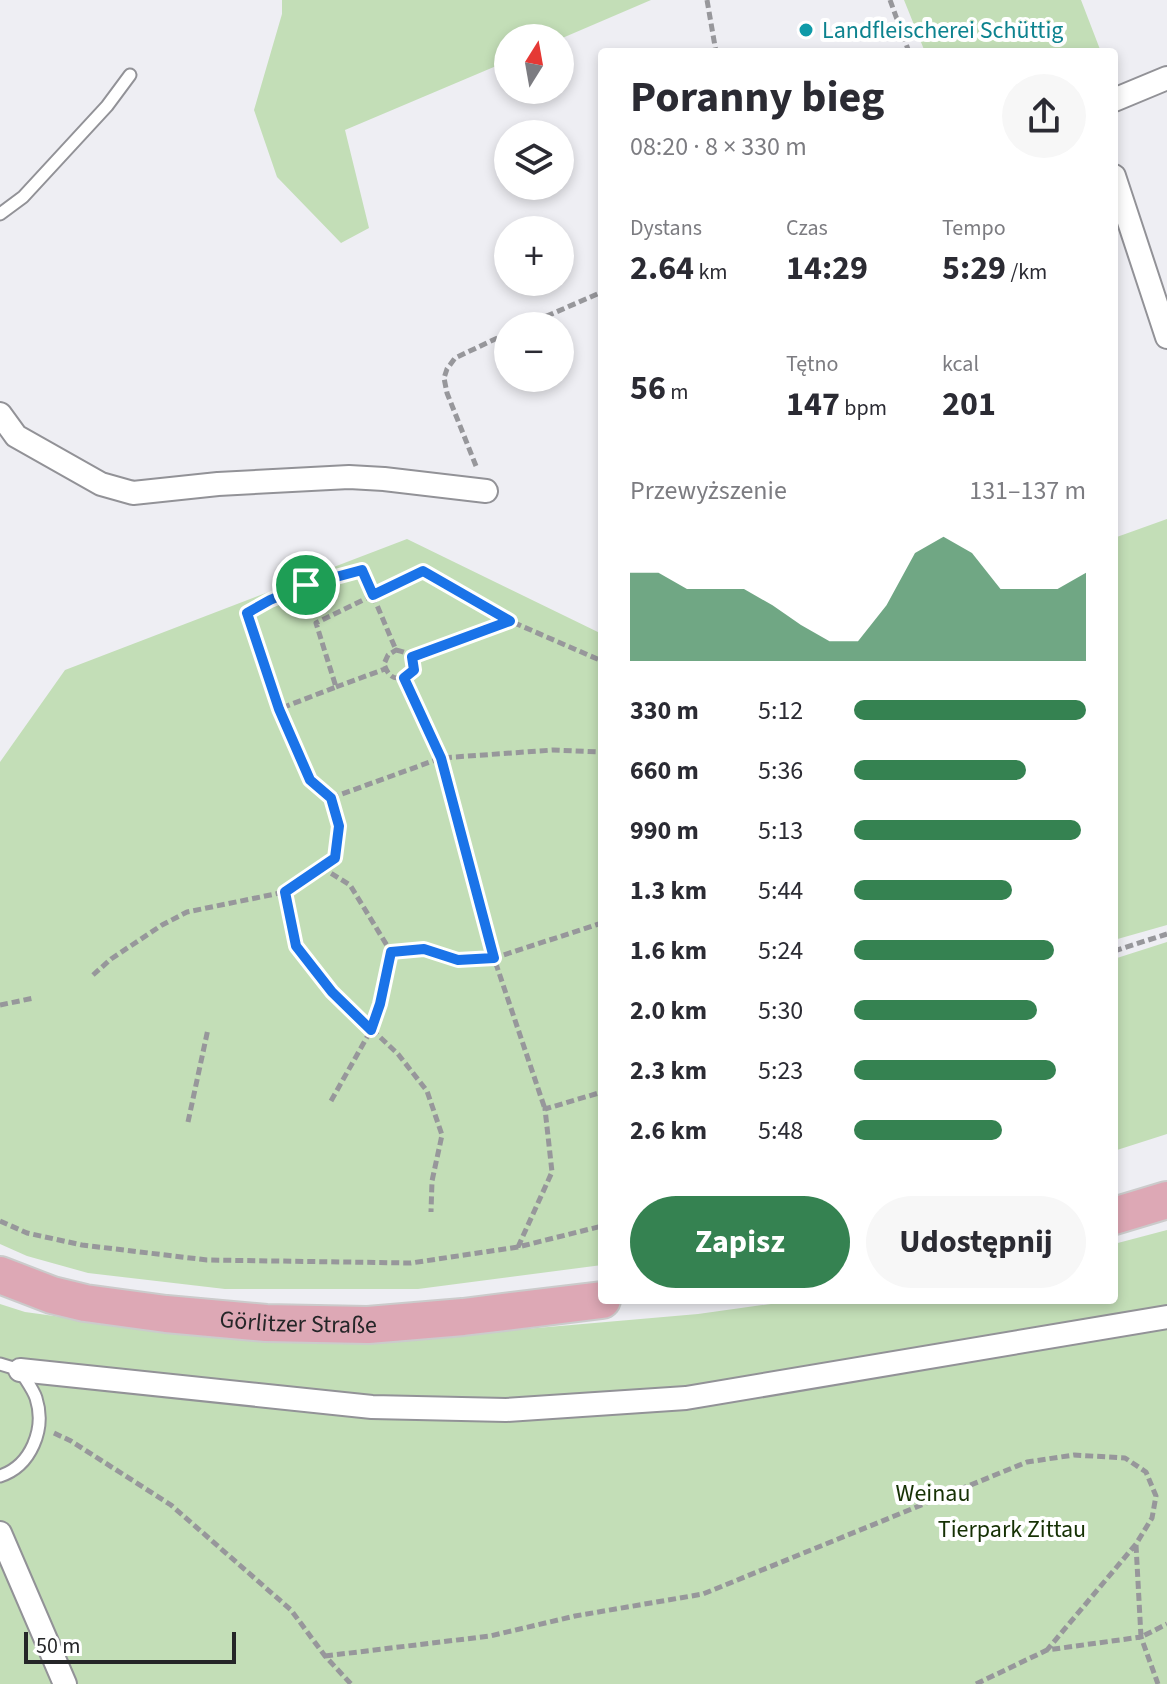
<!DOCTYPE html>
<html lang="pl">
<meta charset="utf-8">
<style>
:root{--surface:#fff;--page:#f7f7f7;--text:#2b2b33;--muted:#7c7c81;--accent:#358251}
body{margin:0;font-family:"Source Sans 3",sans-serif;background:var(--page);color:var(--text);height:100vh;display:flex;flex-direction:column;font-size:30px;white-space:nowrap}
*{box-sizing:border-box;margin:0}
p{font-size:26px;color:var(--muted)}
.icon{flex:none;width:44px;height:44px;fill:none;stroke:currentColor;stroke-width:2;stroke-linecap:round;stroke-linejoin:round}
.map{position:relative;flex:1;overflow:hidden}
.details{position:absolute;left:598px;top:48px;width:520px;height:1256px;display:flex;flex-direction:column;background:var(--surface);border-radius:8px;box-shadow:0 4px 12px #0003}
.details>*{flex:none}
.needle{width:52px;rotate:11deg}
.controls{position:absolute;left:494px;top:24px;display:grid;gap:16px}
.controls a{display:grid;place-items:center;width:80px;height:80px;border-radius:50%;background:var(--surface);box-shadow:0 4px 12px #0003;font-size:40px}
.scale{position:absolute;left:24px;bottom:20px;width:212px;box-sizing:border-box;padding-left:8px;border:4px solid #252628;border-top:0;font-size:22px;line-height:28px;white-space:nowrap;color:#252628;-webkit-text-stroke:6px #fff;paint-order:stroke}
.pin{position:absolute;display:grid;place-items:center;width:68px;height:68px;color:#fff;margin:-34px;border:4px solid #fff;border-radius:50%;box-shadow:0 2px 8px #0007}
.round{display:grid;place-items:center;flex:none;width:84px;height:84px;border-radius:42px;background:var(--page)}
.head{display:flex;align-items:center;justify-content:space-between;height:136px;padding:0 32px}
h1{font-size:44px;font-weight:700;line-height:60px}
.stats{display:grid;grid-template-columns:repeat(3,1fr);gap:12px;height:136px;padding:8px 32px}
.stats div{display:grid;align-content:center}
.stats b{font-size:34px;font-weight:700}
.stats small{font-size:22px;font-weight:400}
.stats p{font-size:22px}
.chart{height:224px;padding:16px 32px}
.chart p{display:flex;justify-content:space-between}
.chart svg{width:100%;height:144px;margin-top:8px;fill:var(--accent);opacity:.7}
.button{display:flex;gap:16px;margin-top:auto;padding:16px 32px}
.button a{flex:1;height:92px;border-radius:48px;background:var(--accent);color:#fff;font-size:32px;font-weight:700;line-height:92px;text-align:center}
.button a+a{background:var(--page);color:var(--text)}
ul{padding:0 32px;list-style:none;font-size:26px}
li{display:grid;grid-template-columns:128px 96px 1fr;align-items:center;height:60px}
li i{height:20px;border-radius:10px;background:var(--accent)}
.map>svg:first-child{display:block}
</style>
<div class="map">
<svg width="1167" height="1684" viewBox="0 0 1167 1684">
<rect width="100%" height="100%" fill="#eeeef3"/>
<path fill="#c3deb7" d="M282,0H651L560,39L508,38V61L345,130L369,228L341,243L277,177L254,110L282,14Z
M904,0H1081L1101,52H925Z
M1167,519V925L1114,940V538Z
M407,539L602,634V1265L418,1289H225L88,1273L27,1256L0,1244V762L65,670Z
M1167,942V1134L1117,1150L1114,1153V947L1117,958Z
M1167,1230V1684H0V1304L25,1312L179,1333L376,1342L698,1314L799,1300H1114V1244Z"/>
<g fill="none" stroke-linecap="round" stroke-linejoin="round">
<g stroke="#929297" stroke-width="15">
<path id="lane" d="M0,214L23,197L107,106L130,75
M0,1364L20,1370C25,1379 33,1389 36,1398C46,1429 31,1466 0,1476"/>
</g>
<g stroke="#929297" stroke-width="26">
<path id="street" d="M1114,100L1167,78
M1114,176L1167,337
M0,414L16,436L101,484L133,493L218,484L349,477L384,479L486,491
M20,1370L372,1407L506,1410L686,1398L1167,1317
M0,1533L65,1684"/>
</g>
<g stroke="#cbcbcb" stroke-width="40">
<g id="primary">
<path d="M1114,1216L1167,1200"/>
<path id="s1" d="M0,1275L52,1295L85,1303L166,1314L266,1323L368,1325L463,1317L602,1300"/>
</g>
</g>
<path stroke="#97979b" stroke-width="5" stroke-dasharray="8 4" stroke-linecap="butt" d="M707,0L716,52
M890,0L909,52
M524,326L602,292
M476,466L447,393L444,378L447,369L455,358L508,333
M396,650C409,653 415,656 414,670C400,681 390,682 384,664L388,655Z
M412,657L509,621
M404,678L441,758L494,958L545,1109
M336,687L385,669
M279,709L247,613L270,600L306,585L362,570L396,650
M331,798L441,758L553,750L602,752
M321,867L350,885L391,952L424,949L458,960L494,958L602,923
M285,892L296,946L332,992L398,1054L427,1091L442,1135L432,1181L431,1212
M1114,951L1167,934
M93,975L111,959L162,925L187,912L285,892L335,858L339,826L331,798L310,780L279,709L336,687L316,623L423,571L510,621L602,661
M0,1005L34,998
M331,1101L371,1030L380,1004L391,952
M188,1122L208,1029
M0,1221L27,1233L82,1245L207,1260L411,1263L518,1247L602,1226
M518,1247L552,1172L545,1109L602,1092
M54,1433L71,1441L171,1505L291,1610L325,1656L351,1684
M1136,1545L1141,1637L1167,1624
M325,1656L490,1636L575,1616L703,1594L1027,1462L1074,1455L1125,1458L1146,1472L1156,1496L1152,1518L1136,1544L1047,1650
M976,1684L1047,1650L1141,1637L1158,1684"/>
<use href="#lane" stroke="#fff" stroke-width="11"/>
<use href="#street" stroke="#fff" stroke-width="22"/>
<use href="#primary" stroke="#dda8b5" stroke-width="36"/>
</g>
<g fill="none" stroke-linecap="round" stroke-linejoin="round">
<g stroke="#fff" stroke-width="16">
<path id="route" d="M362,570L373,595L423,571L510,621L412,657L414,670L404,678L441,758L494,958L458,960L424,949L391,952L380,1004L371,1030L332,992L296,946L285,892L335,858L339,826L331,798L310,780L279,709L247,613L270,600L306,585Z"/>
</g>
<use href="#route" stroke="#1a73e8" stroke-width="10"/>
</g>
<circle fill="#0f9aa8" stroke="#fff" stroke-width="3" cx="806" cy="30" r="8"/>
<g text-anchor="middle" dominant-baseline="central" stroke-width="8" stroke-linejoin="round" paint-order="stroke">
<g font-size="24" fill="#0d838f" stroke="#fff" text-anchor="start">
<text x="822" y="30">Landfleischerei Schüttig</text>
</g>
<g font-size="24" fill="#252628" stroke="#fff">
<text stroke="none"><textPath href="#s1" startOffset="304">Görlitzer Straße</textPath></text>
</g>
<g font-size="24" fill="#163104" stroke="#fff">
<text x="933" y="1493">Weinau</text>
<text x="1012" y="1529">Tierpark Zittau</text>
</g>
</g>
</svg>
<div class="controls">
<a><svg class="needle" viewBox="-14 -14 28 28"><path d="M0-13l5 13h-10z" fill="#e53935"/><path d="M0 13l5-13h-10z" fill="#7c7c81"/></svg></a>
<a><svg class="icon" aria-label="layers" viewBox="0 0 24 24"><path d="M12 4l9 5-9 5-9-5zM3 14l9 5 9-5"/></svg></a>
<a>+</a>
<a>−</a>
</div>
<div class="scale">50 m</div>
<div class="pin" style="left:306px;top:585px;background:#1e9e55"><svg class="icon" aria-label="arrive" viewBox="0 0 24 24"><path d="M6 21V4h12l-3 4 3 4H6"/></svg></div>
<section class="details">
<div class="head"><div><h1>Poranny bieg</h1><p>08:20 · 8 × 330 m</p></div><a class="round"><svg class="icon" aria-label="share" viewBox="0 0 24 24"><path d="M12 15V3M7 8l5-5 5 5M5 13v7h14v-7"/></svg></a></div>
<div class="stats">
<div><p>Dystans</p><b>2.64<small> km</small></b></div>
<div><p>Czas</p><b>14:29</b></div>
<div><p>Tempo</p><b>5:29<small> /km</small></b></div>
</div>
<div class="stats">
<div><b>56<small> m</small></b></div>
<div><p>Tętno</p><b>147<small> bpm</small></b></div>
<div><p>kcal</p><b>201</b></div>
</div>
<div class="chart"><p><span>Przewyższenie</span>131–137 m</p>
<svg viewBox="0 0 160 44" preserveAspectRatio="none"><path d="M0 44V17L10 17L20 22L30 22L40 22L50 27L60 33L70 38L80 38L90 27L100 11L110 6L120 11L130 22L140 22L150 22L160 17V44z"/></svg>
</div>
<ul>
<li><b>330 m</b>5:12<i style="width:100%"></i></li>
<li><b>660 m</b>5:36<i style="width:74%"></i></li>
<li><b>990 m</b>5:13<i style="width:98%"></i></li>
<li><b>1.3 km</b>5:44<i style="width:68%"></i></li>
<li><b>1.6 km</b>5:24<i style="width:86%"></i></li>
<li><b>2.0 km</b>5:30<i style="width:79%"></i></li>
<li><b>2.3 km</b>5:23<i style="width:87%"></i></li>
<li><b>2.6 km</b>5:48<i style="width:64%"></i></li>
</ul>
<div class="button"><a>Zapisz</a><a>Udostępnij</a></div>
</section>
</div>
